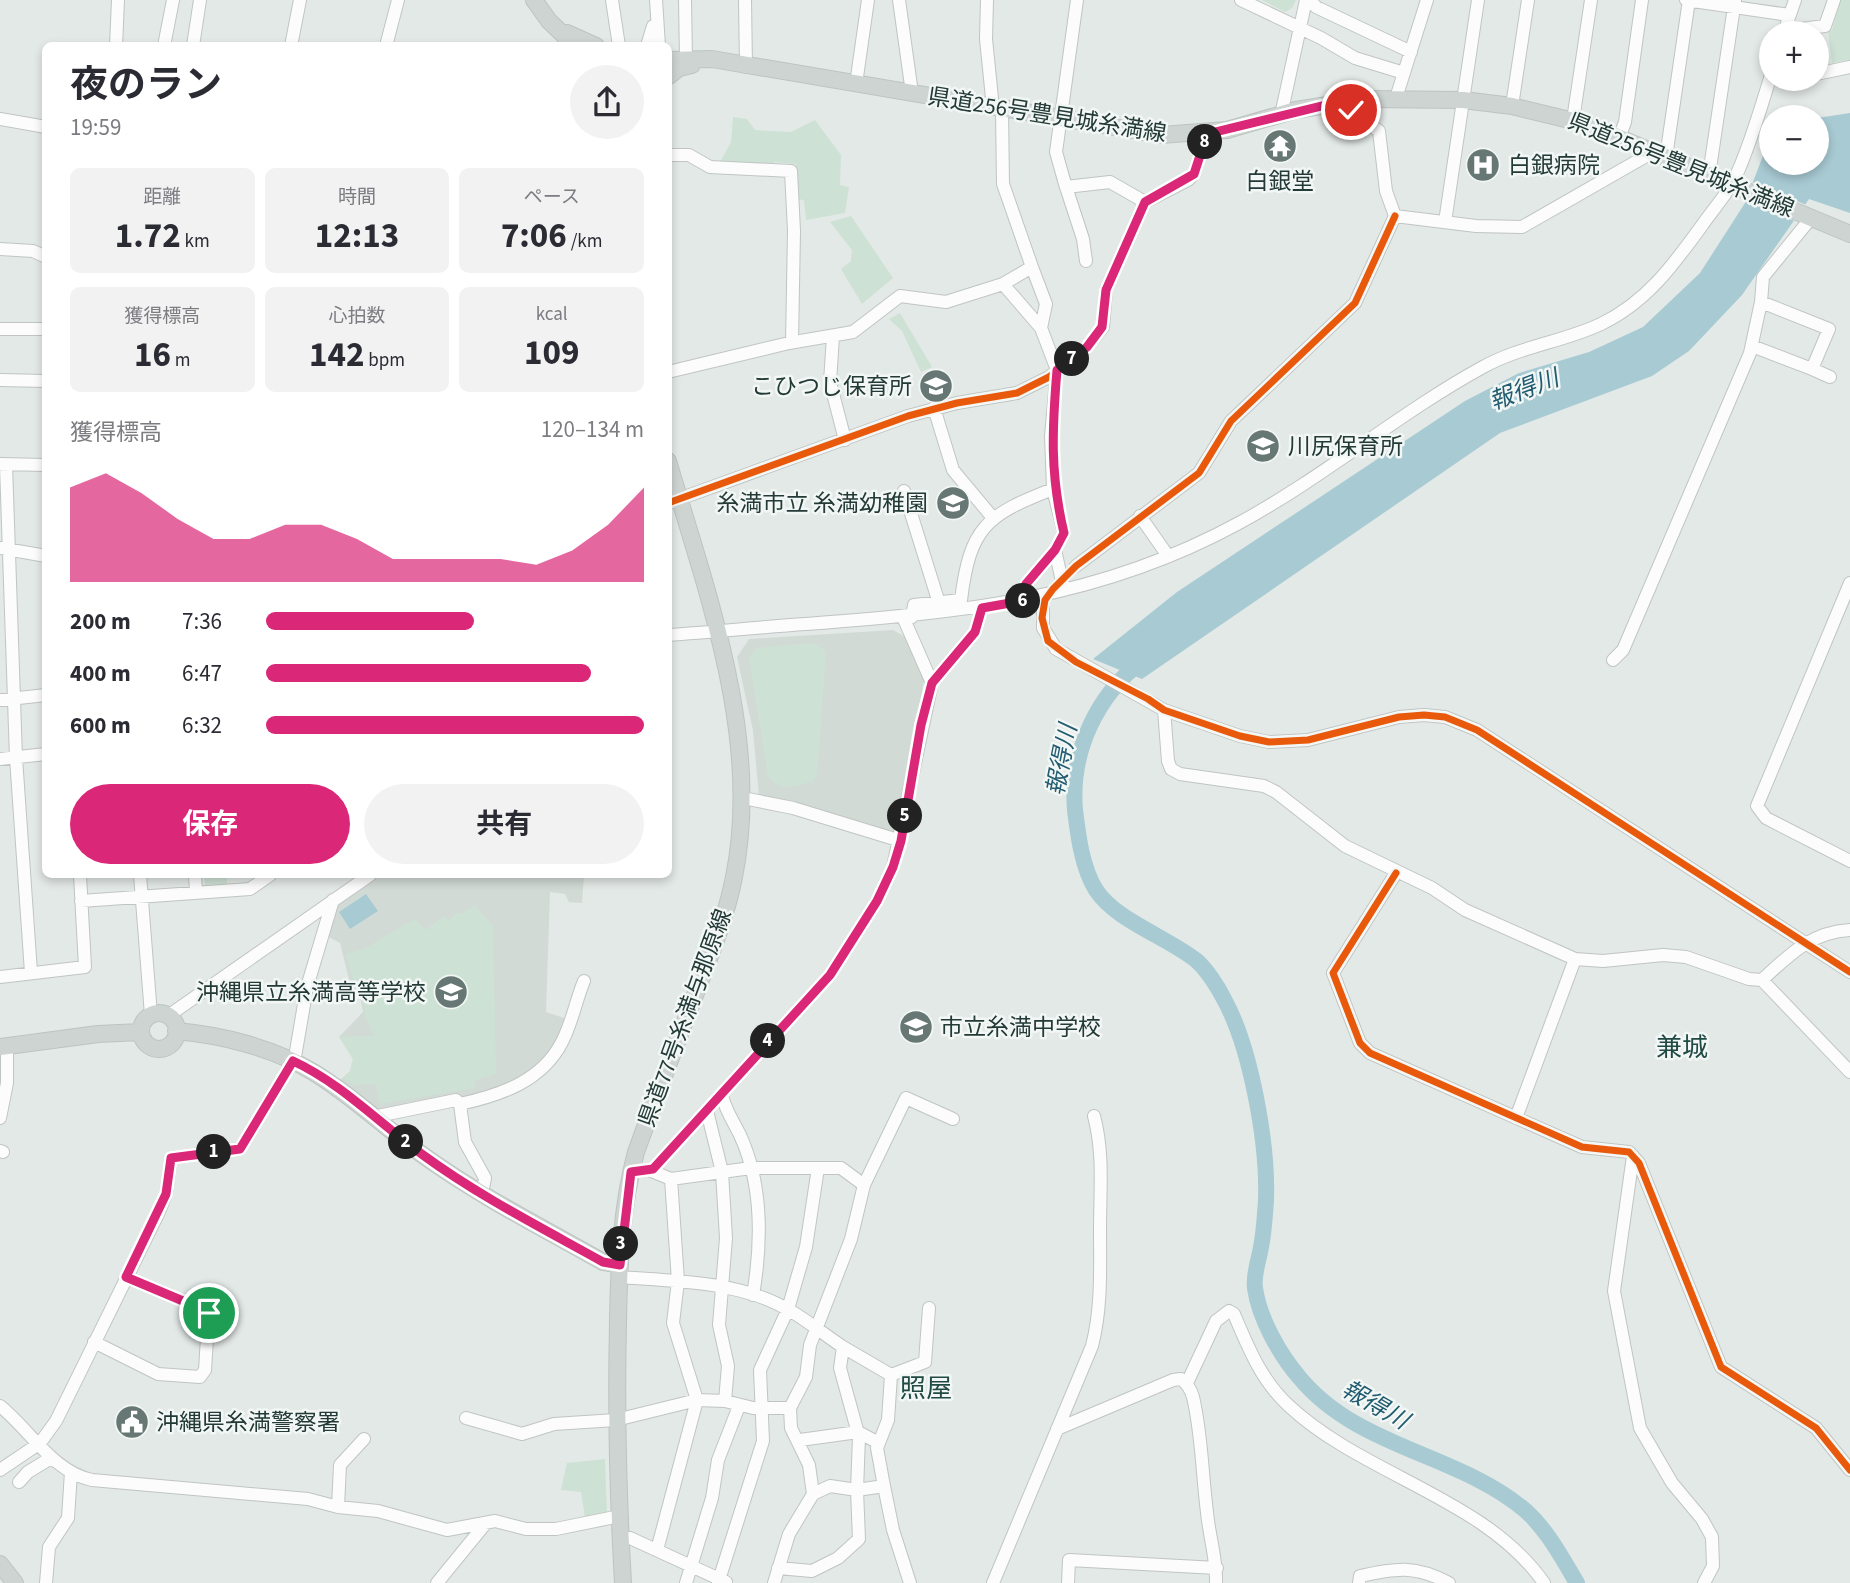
<!DOCTYPE html>
<html lang="ja">
<meta charset="utf-8">
<style>
:root{--surface:#fff;--page:#f2f2f3;--text:#2b2b33;--muted:#7c7c81;--accent:#db2777}
body{margin:0;font-family:"Source Sans 3","Noto Sans JP",sans-serif;background:var(--page);color:var(--text);height:100vh;display:flex;flex-direction:column;font-size:26px;white-space:nowrap}
*{box-sizing:border-box;margin:0}
p{font-size:23px;color:var(--muted)}
.icon{flex:none;width:38px;height:38px;fill:none;stroke:currentColor;stroke-width:2;stroke-linecap:round;stroke-linejoin:round}
.map{position:relative;flex:1;overflow:hidden}
.details{position:absolute;left:42px;top:42px;width:630px;height:836px;display:flex;flex-direction:column;background:var(--surface);border-radius:10px;box-shadow:0 4px 10px #0003}
.details>*{flex:none}
.tools{position:absolute;left:1759px;top:21px;display:grid;gap:14px}
.tools a{display:grid;place-items:center;width:70px;height:70px;border-radius:50%;background:var(--surface);box-shadow:0 4px 10px #0003;font-size:35px}
.pin{position:absolute;display:grid;place-items:center;width:60px;height:60px;color:#fff;margin:-30px;border:4px solid #fff;border-radius:50%;box-shadow:0 2px 7px #0007}
.km{position:absolute;width:35px;height:35px;margin:-18px;border-radius:50%;background:#222;color:#fff;font-size:19px;line-height:35px;text-align:center}
.round{display:grid;place-items:center;flex:none;width:74px;height:74px;border-radius:37px;background:var(--page)}
.headline{display:flex;align-items:center;justify-content:space-between;height:119px;padding:0 28px}
h1{font-size:38px;font-weight:700;line-height:52px}
.stats{display:grid;grid-template-columns:repeat(3,1fr);gap:10px;height:119px;padding:7px 28px}
.stats div{display:grid;align-content:center;border-radius:10px;background:var(--page);text-align:center}
.stats b{font-size:35px;font-weight:700}
.stats small{font-size:19px;font-weight:400}
.stats p{font-size:19px}
.chart{height:196px;padding:14px 28px}
.chart p{display:flex;justify-content:space-between}
.chart svg{width:100%;height:126px;margin-top:7px;fill:var(--accent);opacity:.7}
.primary-button{display:flex;gap:14px;margin-top:auto;padding:14px 28px}
.primary-button a{flex:1;height:80px;border-radius:42px;background:var(--accent);color:#fff;font-size:28px;font-weight:700;line-height:80px;text-align:center}
.primary-button a+a{background:var(--page);color:var(--text)}
ul{padding:0 28px;list-style:none;font-size:23px}
li{display:grid;grid-template-columns:112px 84px 1fr;align-items:center;height:52px}
li i{height:18px;border-radius:9px;background:var(--accent)}
.map>svg:first-child{display:block}
</style>
<div class="map">
<svg width="1850" height="1583" viewBox="0 0 1850 1583">
<rect width="100%" height="100%" fill="#e3e9e6"/>
<path fill="#d2dad6" d="M893,630L907,638L924,680L897,833L891,834L759,796L753,731L737,657L749,639Z
M380,875H584L582,903L569,902L565,894L550,892L546,1012L567,1019L559,1042L523,1080L467,1099L457,1094L377,1110L340,1080L350,1071L353,1059L339,1037L363,1012L360,996L352,989L349,979L340,943L325,935L335,906Z"/>
<path fill="#cee1d5" d="M1262,0H1296L1292,8L1285,12Z
M1840,0H1850V60L1832,63L1828,31L1832,30Z
M733,117L747,119L755,130L791,132L815,120L841,155L840,185L849,187L845,213L806,220L804,200L795,199L796,164L774,162L773,167L719,164L731,142Z
M851,216L893,278L862,304L841,269L851,261L852,250L830,222Z
M900,313L932,367L921,372L902,331L889,319Z
M812,643L826,651L817,775L813,781C795,786 781,793 768,776L749,657L757,648Z
M204,875H227V884L205,885Z
M475,906L493,925L496,1074L476,1080L475,1088L380,1104L375,1084L353,1085L343,1078L350,1071L353,1059L339,1037L375,1036L365,1017L362,994L354,984L346,954L366,948L414,919L426,930L444,916L448,921L457,913L460,914Z
M605,1459L607,1514L585,1517L581,1492L561,1490L567,1463Z"/>
<path fill="#a8cad3" d="M1850,113V213L1809,199L1742,295L1689,351L1652,376L1500,433L1142,679L1093,659L1177,592L1465,401L1519,373L1589,352L1643,327L1700,273L1745,203L1764,153L1771,148V163H1816L1817,118Z
M366,894L378,911L350,929L339,912Z"/>
<path fill="#e3e9e6" d="M1751,182L1809,206L1797,222L1743,200Z"/>
<g fill="none" stroke-linecap="round" stroke-linejoin="round">
<path stroke="#a8cad3" stroke-width="16" d="M1142,661C1097,695 1070,752 1075,810C1078,835 1082,868 1096,890C1115,920 1169,938 1197,961C1207,970 1218,987 1224,999C1251,1048 1268,1144 1266,1200C1265,1216 1264,1232 1261,1247C1259,1260 1253,1275 1255,1288C1259,1318 1280,1355 1299,1377C1358,1449 1458,1453 1526,1511C1548,1531 1562,1558 1577,1583"/>
<g stroke="#c0c5c3" stroke-width="14">
<path id="minor" d="M612,0L619,46
M656,0L659,46
M685,0L686,59
M745,0L746,67
M899,0L912,93
M987,0L986,39L993,108
M1077,0L1056,152L1065,184L1066,187L1110,182L1145,202
M1241,0L1321,38L1355,58L1404,73
M1310,0L1316,7L1411,52
M1686,0L1789,15
M1787,23L1795,0
M1786,26L1801,29L1825,26L1834,0
M116,46L118,0
M164,46L173,0
M193,46L200,0
M291,46L300,0
M386,46L398,0
M647,46L653,26
M1816,74L1850,67
M856,84L868,0
M1396,98L1427,0
M1338,102L1379,131L1386,191L1395,216
M1512,106L1528,0
M1281,115L1306,0
M0,119L46,127
M1573,120L1591,0
M1619,138L1625,122L1642,0
M668,155H689L710,167L791,171L794,231L792,342
M1666,157L1689,0
M1709,175L1735,0
M1066,187L1083,239L1086,261
M1395,216L1476,226L1522,227L1653,152
M1445,222L1478,0
M0,249L33,251L46,257
M1032,267L1046,304L1041,328
M1003,284L1041,328L1057,370L1051,436L1053,489L1064,533L1055,550L1026,584L1027,600
M0,329H46
M833,336L830,382L845,440
M1752,346L1812,369L1829,329L1761,302
M1812,369L1830,377
M668,372L789,343L853,332L900,296L946,302L1003,284L1032,267L1003,184L1002,109
M0,380L46,381
M934,408L953,470L993,518
M0,464L46,465
M6,465L16,758L31,972
M904,491L939,603
M668,503L908,416L957,403L1017,393L1049,377L1087,347L1103,327L1106,290L1145,202L1188,180L1194,174L1207,134
M1140,516L1168,556
M0,548L46,556
M1055,550L1064,590
M1076,566L1199,473L1231,421L1355,303L1395,216
M1850,583L1757,806L1766,818L1850,861
M1043,608V628L1056,649L1164,710L1240,736L1269,742L1308,740L1399,717L1424,715L1445,717L1477,730L1850,972
M903,617L932,683
M912,617L914,605L961,600C970,527 986,515 1053,489
M668,635C715,632 760,627 806,624C962,612 1098,600 1239,523C1324,477 1399,413 1483,367C1521,346 1563,342 1601,324C1647,302 1674,264 1703,224C1716,206 1731,189 1739,169C1752,139 1761,107 1771,75
M1613,660L1623,650L1750,353L1761,302L1763,277L1811,218
M0,700L46,695
M1164,710L1168,761L1171,769L1180,774L1264,786L1276,792L1345,846L1432,888L1465,910L1575,959L1603,961L1663,955L1686,957L1749,979L1762,980L1850,1072
M0,759L46,754
M743,798L793,808L901,841
M1396,873L1333,973L1360,1043L1370,1053L1582,1147L1629,1152L1639,1163L1721,1367L1816,1428L1850,1470
M140,875L151,1015
M195,875L196,892
M81,901L250,889L270,875
M0,977L85,967L80,875
M1762,980C1789,955 1811,932 1850,930
M168,1016L370,875
M722,1096C726,1111 733,1121 740,1135C763,1185 762,1242 753,1295
M460,1104C501,1095 542,1081 562,1042C572,1023 576,1000 584,981
M707,1111L722,1172L726,1238L719,1325L728,1366L725,1401
M373,1117L456,1100L460,1104L465,1142L485,1178L482,1194
M0,1118L7,1083V1046
M1516,1118L1575,959
M0,1151L3,1152
M1633,1156L1614,1291L1640,1428L1672,1483L1702,1519L1712,1537L1713,1566L1704,1583
M649,1170L671,1179L678,1281L673,1323L697,1400L657,1550
M631,1172L653,1169L830,975L877,901L893,867L932,683L975,632L982,608
M671,1179L751,1168H841L864,1185
M619,1277C674,1281 740,1281 789,1310C808,1321 825,1335 843,1347L840,1368L859,1437L857,1490L884,1486L893,1530L910,1583
M94,1342L158,1374L200,1377L205,1370L209,1307L206,1303L183,1301L126,1277
M843,1347L891,1375L888,1420L877,1448L884,1486
M891,1375L925,1362L929,1308
M1187,1383L1216,1321L1229,1311L1234,1314C1248,1347 1261,1380 1288,1405C1362,1475 1485,1498 1544,1583
M0,1406C30,1430 53,1472 92,1480L308,1499L338,1507L378,1511L447,1530L495,1521L526,1529H556L620,1516
M790,1408L806,1377L810,1345L851,1239L864,1185L906,1098L953,1119
M466,1418L522,1434L554,1424L616,1420L697,1400L725,1401L753,1408H790L791,1428L809,1465L813,1494L789,1534L774,1583
M1057,1429L1173,1380L1181,1379C1188,1384 1191,1390 1193,1397C1202,1435 1202,1474 1207,1512C1209,1536 1217,1559 1216,1583
M800,1440L858,1432L879,1443
M0,1470L40,1443L56,1421L159,1212L166,1194L171,1158L240,1149L290,1066L295,1057L307,987L333,900
M19,1482L28,1472L51,1458
M338,1507L340,1465L364,1439
M621,1538H630L726,1582
M778,1568L812,1571L838,1558L859,1539L857,1490L830,1486L813,1494
M46,1583L49,1547L68,1518L71,1472
M437,1583L486,1523
M686,1583L712,1498L718,1460L739,1406
M718,1583L763,1441L760,1370L788,1309L806,1247L818,1168
M993,1583L1092,1346C1102,1307 1100,1269 1100,1229C1100,1189 1104,1154 1094,1116
M1068,1583L1069,1560L1217,1568
M1359,1583L1360,1576C1396,1568 1415,1565 1449,1583"/>
</g>
<g stroke="#bcc4c3" stroke-width="18">
<path id="major" d="M534,0L549,21L575,46
M567,33L596,46
M668,60L712,59L1161,135L1227,130L1296,110L1365,99L1463,100L1512,106L1586,124L1850,234
M669,76L679,68L692,65
M141 1031a18 18 0 1 1 36 0a18 18 0 1 1-36 0Z
M176,1031C222,1035 274,1048 313,1072C353,1096 386,1129 424,1156C480,1196 543,1228 603,1262L620,1265
M0,1047L98,1034L141,1032
M0,1564L15,1583
M623,1583C618,1496 616,1409 618,1322C619,1264 621,1208 636,1152C655,1100 674,1049 694,998C709,958 726,919 734,877C762,739 707,593 668,461"/>
</g>
<use href="#minor" stroke="#fbfcfb" stroke-width="12"/>
<use href="#major" stroke="#ced4d2" stroke-width="16"/>
<g stroke="#f2f7f5" stroke-width="11">
<path id="cycleway" d="M1395,216L1355,303L1231,421L1199,473L1076,566L1053,589L1045,600L1042,618L1048,641L1076,662L1148,699L1164,710L1240,736L1269,742L1308,740L1399,717L1424,715L1445,717L1477,730L1850,972
M668,503L908,416L957,403L1017,393L1049,377L1087,347L1103,327L1106,290L1145,202L1188,180L1194,174L1207,134
M1396,873L1333,973L1360,1043L1370,1053L1582,1147L1629,1152L1639,1163L1721,1367L1816,1428L1850,1470"/>
</g>
<use href="#cycleway" stroke="#e8590c" stroke-width="7"/>
</g>
<g fill="none" stroke-linecap="round" stroke-linejoin="round">
<g stroke="#fff" stroke-width="14">
<path id="route" d="M209,1313L206,1303L183,1301L126,1277L166,1194L171,1158L240,1149L293,1061C341,1083 380,1124 423,1155C479,1196 542,1228 603,1262L620,1265L631,1172L653,1169L830,975L877,901L893,867L901,841L921,725L932,683L975,632L982,608L1027,600L1026,584L1055,550L1064,533C1050,474 1052,430 1057,370L1087,347L1102,327L1106,290L1145,202L1194,174L1207,134L1338,102L1351,110"/>
</g>
<use href="#route" stroke="#db2777" stroke-width="9"/>
</g>
<defs>
<g id="temple-disc" transform="scale(1.75)"><circle r="9.5" fill="#667774" stroke="#f2f7f5"/><path d="M0-6L5-2H3V0L6.5 2.5H4V6H1.5V3h-3V6H-4V2.5H-6.5L-3 0V-2H-5Z" fill="#fff"/></g>
<g id="hospital-disc" transform="scale(1.75)"><circle r="9.5" fill="#667774" stroke="#f2f7f5"/><path d="M-5-5h3v3.5h4V-5h3V5h-3V1.5h-4V5h-3Z" fill="#fff"/></g>
<g id="school-disc" transform="scale(1.75)"><circle r="9.5" fill="#667774" stroke="#f2f7f5"/><path d="M0-5L7-2L0 1L-7-2ZM-4 1L0 2.5L4 1V4Q0 6-4 4Z" fill="#fff"/></g>
<g id="civic-disc" transform="scale(1.75)"><circle r="9.5" fill="#667774" stroke="#f2f7f5"/><path d="M-.6-6.5H3V-4.5H.6V-3L4-1V1h2V6H-6V1h2V-1L-.6-3ZM-1.2 2.5V6h2.4V2.5Z" fill="#fff"/></g>
</defs>
<g fill-rule="evenodd">
<use href="#temple-disc" x="1280" y="146"/>
<use href="#hospital-disc" x="1483" y="165"/>
<use href="#school-disc" x="936" y="386"/>
<use href="#school-disc" x="1263" y="446"/>
<use href="#school-disc" x="953" y="503"/>
<use href="#school-disc" x="451" y="992"/>
<use href="#school-disc" x="916" y="1027"/>
<use href="#civic-disc" x="132" y="1422"/>
</g>
<g text-anchor="middle" dominant-baseline="central" stroke-width="5" stroke-linejoin="round" paint-order="stroke">
<g font-size="23" fill="#233a36" stroke="#f2f7f5">
<text transform="translate(1047 115) rotate(9)">県道256号豊見城糸満線</text>
<text transform="translate(1681 165) rotate(22)">県道256号豊見城糸満線</text>
<text transform="translate(685 1018) rotate(-70)">県道77号糸満与那原線</text>
</g>
<g font-size="23" fill="#233a36" stroke="#f2f7f5" text-anchor="start">
<text x="1508" y="165">白銀病院</text>
<text x="1280" y="181" text-anchor="middle">白銀堂</text>
<text x="912" y="386" text-anchor="end">こひつじ保育所</text>
<text x="1288" y="446">川尻保育所</text>
<text x="928" y="503" text-anchor="end">糸満市立 糸満幼稚園</text>
<text x="426" y="992" text-anchor="end">沖縄県立糸満高等学校</text>
<text x="940" y="1027">市立糸満中学校</text>
<text x="156" y="1422">沖縄県糸満警察署</text>
</g>
<g font-size="24" font-style="italic" fill="#225c71" stroke="#f2f7f5">
<text transform="translate(1524 390) rotate(-21)">報得川</text>
<text transform="translate(1062 760) rotate(-79)">報得川</text>
<text transform="translate(1375 1405) rotate(30)">報得川</text>
</g>
<g font-size="26" fill="#214a44" stroke="#f2f7f5">
<text x="1682" y="1047">兼城</text>
<text x="926" y="1388">照屋</text>
</g>
</g>
</svg>
<div class="tools">
<a>+</a>
<a>−</a>
</div>
<div class="pin" style="left:209px;top:1313px;background:#1e9e55"><svg class="icon" aria-label="arrive" viewBox="0 0 24 24"><path d="M6 21V4h12l-3 4 3 4H6"/></svg></div>
<div class="pin" style="left:1351px;top:110px;background:#d93025"><svg class="icon" aria-label="check" viewBox="0 0 24 24"><path d="M5 12l5 5 9-10"/></svg></div>
<b class="km" style="left:214px;top:1152px">1</b>
<b class="km" style="left:406px;top:1142px">2</b>
<b class="km" style="left:621px;top:1244px">3</b>
<b class="km" style="left:768px;top:1041px">4</b>
<b class="km" style="left:905px;top:816px">5</b>
<b class="km" style="left:1023px;top:601px">6</b>
<b class="km" style="left:1072px;top:359px">7</b>
<b class="km" style="left:1205px;top:142px">8</b>
<section class="details">
<div class="headline"><div><h1>夜のラン</h1><p>19:59</p></div><a class="round"><svg class="icon" aria-label="share" viewBox="0 0 24 24"><path d="M12 15V3M7 8l5-5 5 5M5 13v7h14v-7"/></svg></a></div>
<div class="stats">
<div><p>距離</p><b>1.72<small> km</small></b></div>
<div><p>時間</p><b>12:13</b></div>
<div><p>ペース</p><b>7:06<small> /km</small></b></div>
</div>
<div class="stats">
<div><p>獲得標高</p><b>16<small> m</small></b></div>
<div><p>心拍数</p><b>142<small> bpm</small></b></div>
<div><p>kcal</p><b>109</b></div>
</div>
<div class="chart"><p><span>獲得標高</span>120–134 m</p>
<svg viewBox="0 0 160 44" preserveAspectRatio="none"><path d="M0 44V11L10 6L20 13L30 22L40 29L50 29L60 24L70 24L80 29L90 36L100 36L110 36L120 36L130 38L140 33L150 24L160 11V44z"/></svg>
</div>
<ul>
<li><b>200 m</b>7:36<i style="width:55%"></i></li>
<li><b>400 m</b>6:47<i style="width:86%"></i></li>
<li><b>600 m</b>6:32<i style="width:100%"></i></li>
</ul>
<div class="primary-button"><a>保存</a><a>共有</a></div>
</section>
</div>
